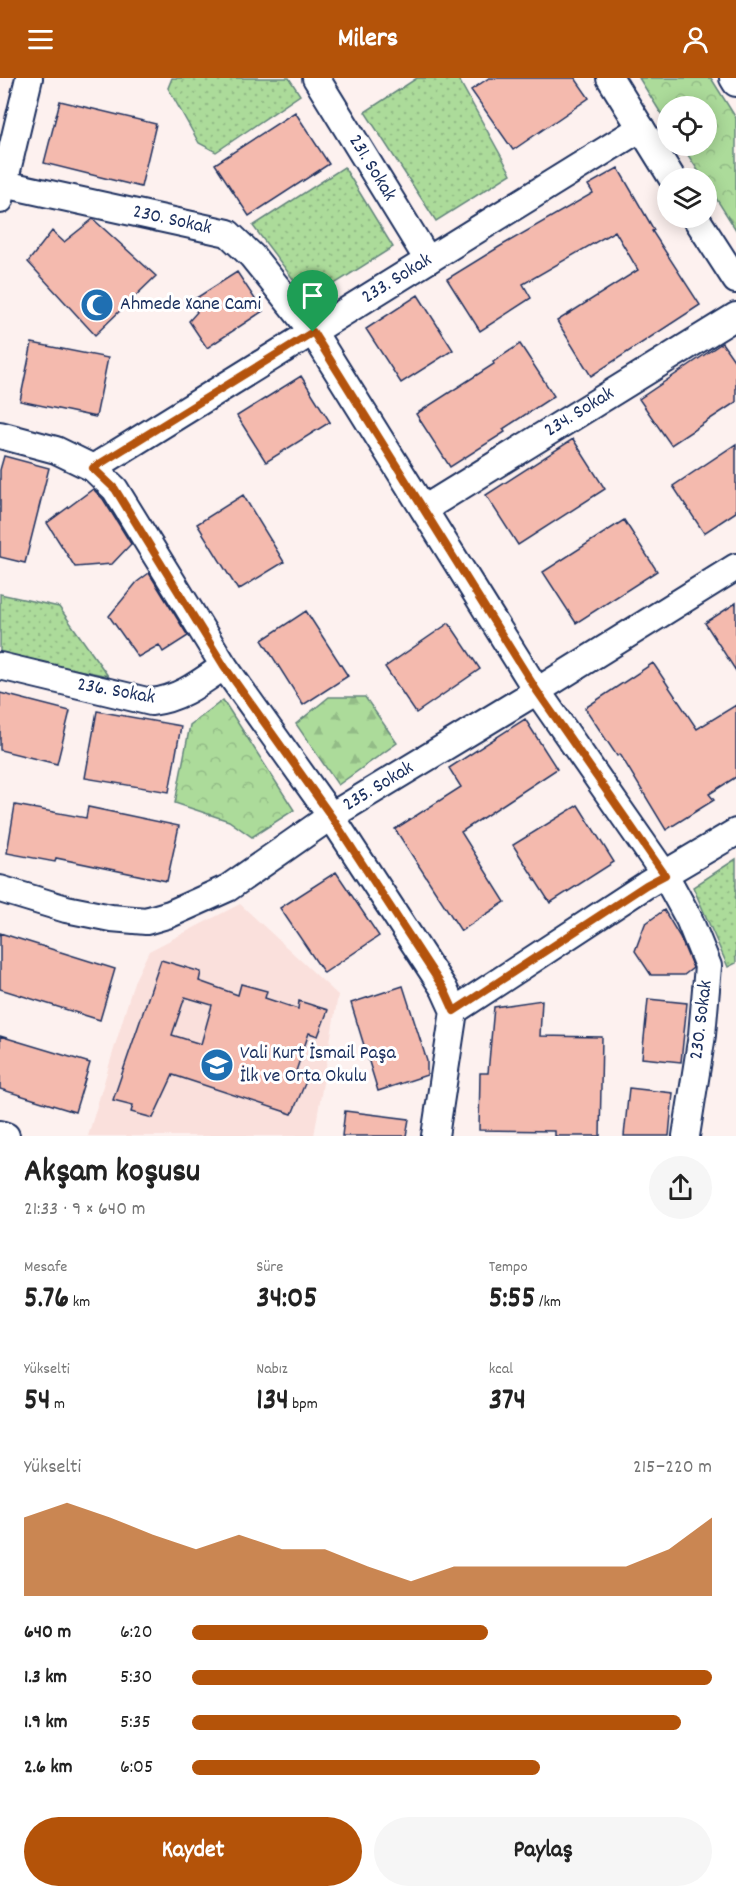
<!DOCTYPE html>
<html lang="tr">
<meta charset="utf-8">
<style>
:root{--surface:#fff;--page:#f6f6f6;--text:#222;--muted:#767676;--accent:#b45309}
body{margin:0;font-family:Dekko,sans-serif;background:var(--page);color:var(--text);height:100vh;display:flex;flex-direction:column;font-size:22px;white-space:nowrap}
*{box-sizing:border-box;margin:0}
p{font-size:20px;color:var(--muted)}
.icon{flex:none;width:33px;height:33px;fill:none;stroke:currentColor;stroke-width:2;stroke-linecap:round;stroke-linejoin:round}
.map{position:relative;height:1058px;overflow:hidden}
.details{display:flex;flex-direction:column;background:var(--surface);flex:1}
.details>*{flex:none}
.controls{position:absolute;left:657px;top:18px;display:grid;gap:12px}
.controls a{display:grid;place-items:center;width:60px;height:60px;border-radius:50%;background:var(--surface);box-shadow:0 3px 15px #0003;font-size:30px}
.pin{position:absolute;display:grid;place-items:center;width:51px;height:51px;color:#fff;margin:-62px -26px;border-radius:50% 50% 50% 0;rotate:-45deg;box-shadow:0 0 6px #0007}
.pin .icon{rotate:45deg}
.round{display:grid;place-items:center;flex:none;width:63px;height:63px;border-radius:32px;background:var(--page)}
.head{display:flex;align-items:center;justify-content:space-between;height:102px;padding:0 24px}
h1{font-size:33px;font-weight:700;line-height:45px}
.stats{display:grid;grid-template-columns:repeat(3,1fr);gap:9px;height:102px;padding:6px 24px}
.stats div{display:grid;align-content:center}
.stats b{font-size:30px;font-weight:700}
.stats small{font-size:16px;font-weight:400}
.stats p{font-size:16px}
.chart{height:168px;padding:12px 24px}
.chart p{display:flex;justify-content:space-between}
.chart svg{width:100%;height:108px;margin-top:6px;fill:var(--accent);opacity:.7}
.cta{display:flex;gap:12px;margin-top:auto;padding:12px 24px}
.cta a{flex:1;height:69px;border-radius:36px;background:var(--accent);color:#fff;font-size:24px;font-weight:700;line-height:69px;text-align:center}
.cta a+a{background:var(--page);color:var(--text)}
ul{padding:0 24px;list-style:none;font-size:20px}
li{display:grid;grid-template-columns:96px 72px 1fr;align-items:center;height:45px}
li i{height:15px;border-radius:8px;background:var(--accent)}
header{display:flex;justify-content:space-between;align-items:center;height:78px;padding:0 24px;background:var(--accent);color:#fff;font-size:27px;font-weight:700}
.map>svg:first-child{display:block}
</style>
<header><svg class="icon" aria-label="menu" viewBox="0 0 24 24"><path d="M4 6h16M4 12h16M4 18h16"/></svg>Milers<svg class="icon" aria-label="person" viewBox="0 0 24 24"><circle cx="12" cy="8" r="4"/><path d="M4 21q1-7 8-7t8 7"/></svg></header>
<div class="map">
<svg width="736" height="1058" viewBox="0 0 736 1058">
<defs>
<pattern id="grass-dots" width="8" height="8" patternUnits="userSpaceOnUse" patternTransform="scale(1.5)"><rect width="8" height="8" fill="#acdb9a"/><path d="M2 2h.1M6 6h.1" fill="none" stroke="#93bc87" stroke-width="1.8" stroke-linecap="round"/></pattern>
<pattern id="forest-firs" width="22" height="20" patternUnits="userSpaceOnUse" patternTransform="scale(1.5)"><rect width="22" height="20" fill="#acdb9a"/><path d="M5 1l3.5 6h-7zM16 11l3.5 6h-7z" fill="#93bc87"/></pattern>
<pattern id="park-crowns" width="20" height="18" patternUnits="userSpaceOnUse" patternTransform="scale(1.5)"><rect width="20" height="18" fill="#acdb9a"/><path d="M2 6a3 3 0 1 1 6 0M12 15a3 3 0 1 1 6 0" fill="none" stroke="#93bc87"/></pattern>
</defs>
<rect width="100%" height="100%" fill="#fdf1ef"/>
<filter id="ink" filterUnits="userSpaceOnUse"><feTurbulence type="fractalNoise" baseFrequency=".0167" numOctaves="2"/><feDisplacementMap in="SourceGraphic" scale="12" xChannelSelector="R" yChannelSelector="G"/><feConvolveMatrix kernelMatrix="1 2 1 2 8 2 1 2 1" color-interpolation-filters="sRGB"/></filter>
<g filter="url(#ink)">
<path fill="#fae0dc" d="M240,826L338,917L314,1058H88L134,904L149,873Z"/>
<path fill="url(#grass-dots)" stroke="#64857c" stroke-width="1.5" d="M172,0H289L300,17L216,74L199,65L168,10Z
M417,0H458L511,96L436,143L365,34Z
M344,89L393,169L309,222L253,148Z
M0,516L59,529L108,598L0,576Z
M736,781V885L728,889L693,809Z"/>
<path fill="url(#forest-firs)" stroke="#64857c" stroke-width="1.5" d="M329,619H365L397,665L338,707L296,646Z"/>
<path fill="url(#park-crowns)" stroke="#64857c" stroke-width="1.5" d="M639,0H711L736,40V152L707,106L706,100H703L682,68H706V28H668L667,45Z
M223,622L294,732L252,759L229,743L175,725L190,647Z"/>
<path fill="#f4baae" stroke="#1b2f5e" stroke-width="1.5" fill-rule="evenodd" d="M489,0H575L589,20L513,72L471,12Z
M60,23L156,46L141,109L44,85Z
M295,34L329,86L249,138L215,86Z
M618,90L654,152L652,153L700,227L591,298L557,243L638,192L615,153L523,206L531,220L480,253L447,201L499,169L593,115L588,107Z
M93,141L156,198L95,257L28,184L52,153L64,164Z
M237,194L263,233L207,270L189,243L197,234L190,224Z
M418,217L453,272L401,305L366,251Z
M32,265L108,280L96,339L20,323Z
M722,265L736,285V324L671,367L639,321Z
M520,266L554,318L503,351L505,354L450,389L416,336L494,286L493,284Z
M301,298L330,344L266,384L237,338Z
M573,361L605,411L518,467L486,417Z
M736,366V434L704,455L673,408Z
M4,378L49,390L25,485L0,479V392Z
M93,411L103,421L131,466L112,486L75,489L47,445Z
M243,417L284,484L238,512L197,446Z
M624,442L657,493L576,545L543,494Z
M149,495L188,558L163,574L159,567L138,579L109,538L137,504Z
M736,525V593L705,545Z
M306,533L348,598L303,627L262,562Z
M449,545L480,591L416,635L385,589Z
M653,585L697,651L736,627V699L709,716L714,722L666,752L620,676L617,678L585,630Z
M0,615L70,633L57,686L0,672Z
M97,633L181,648L169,714L85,700Z
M525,641L557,691L461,754L505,824L461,853L395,751L461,709L449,690Z
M15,727L86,740L88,729L179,748L167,803L56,780L55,784L7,775Z
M578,727L614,784L550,825L513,767Z
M336,794L379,858L324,895L280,830Z
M664,832L680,859L693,890L684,897H651L635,873L645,846Z
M0,855L115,891L100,942L0,911Z
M161,882L201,894L199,903L238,917L241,906L267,913L265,920L298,931L299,923L328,932L318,958L309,955L295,996L307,1001L292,1036L173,997L153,1040L131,1034L133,1027L113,1022ZM185,919L212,927L201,966L172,957Z
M403,908L427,983V997L378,1013L351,925Z
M648,921L687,925L681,984L642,980Z
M542,922L540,958L602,959L600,1058H555V1053L479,1052L480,995H488L494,929Z
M0,958L90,985L75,1034L0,1011Z
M629,1010L673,1015L669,1058H624Z
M345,1033L409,1041L406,1058H342Z"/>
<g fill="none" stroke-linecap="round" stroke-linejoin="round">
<g stroke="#1b2f5e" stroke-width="30">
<g id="minor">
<path id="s1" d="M316,0L428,182"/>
<path d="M610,0L672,100"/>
<path d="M733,0L736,5"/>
<path id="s2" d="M4,106L228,155L252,178L313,254L537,613L665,797L689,841L708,888L702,957L686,1058"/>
<path d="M0,122L29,0"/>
<path d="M696,140L736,202"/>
<path d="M0,357L56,372L93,390L115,411L224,588L331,738L444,911L454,933L435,1058"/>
<path id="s3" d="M93,390L641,50"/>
<path id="s4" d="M424,431L736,238"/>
<path d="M0,588L151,624C180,621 201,604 224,588"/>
<path id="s5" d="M0,811L66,831L111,840L146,843L170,836L228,810L331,738L537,613L736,489"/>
<path d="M454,933L646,807L736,754"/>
<path d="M0,1056L6,1058"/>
</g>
</g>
<use href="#minor" stroke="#fff" stroke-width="26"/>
</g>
</g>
<g fill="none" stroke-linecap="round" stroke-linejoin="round" filter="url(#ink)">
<g stroke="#fff" stroke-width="12">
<path id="route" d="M313,254L537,613L665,797L646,807L454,933L444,911L331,738L224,588L115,411L93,390Z"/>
</g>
<use href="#route" stroke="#b45309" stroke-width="8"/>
</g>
<defs>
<g id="mosque-disc" transform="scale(1.725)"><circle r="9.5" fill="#1f6fb2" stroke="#fff"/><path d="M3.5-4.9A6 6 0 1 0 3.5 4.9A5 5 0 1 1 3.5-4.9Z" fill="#fff"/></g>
<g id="school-disc" transform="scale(1.725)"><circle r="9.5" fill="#1f6fb2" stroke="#fff"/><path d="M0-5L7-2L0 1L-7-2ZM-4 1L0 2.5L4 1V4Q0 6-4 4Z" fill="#fff"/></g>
</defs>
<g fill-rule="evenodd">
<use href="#mosque-disc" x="97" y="227"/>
<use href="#school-disc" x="217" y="987"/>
</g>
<g text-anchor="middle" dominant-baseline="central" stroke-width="6" stroke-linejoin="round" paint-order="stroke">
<g font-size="20" fill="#1b2f5e" stroke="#fff">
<text stroke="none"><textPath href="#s1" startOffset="106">231. Sokak</textPath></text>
<text stroke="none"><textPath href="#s2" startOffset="172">230. Sokak</textPath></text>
<text stroke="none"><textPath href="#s3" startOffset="358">233. Sokak</textPath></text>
<text stroke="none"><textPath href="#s4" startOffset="183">234. Sokak</textPath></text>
<text transform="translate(116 614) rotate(10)">236. Sokak</text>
<text stroke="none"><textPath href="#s5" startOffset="420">235. Sokak</textPath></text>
<text transform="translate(702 942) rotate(-83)">230. Sokak</text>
</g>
<g font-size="20" fill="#1b2f5e" stroke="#fff" text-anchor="start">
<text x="120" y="227">Ahmede Xane Cami</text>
<text x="240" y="976">Vali Kurt İsmail Paşa<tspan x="240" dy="23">İlk ve Orta Okulu</tspan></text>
</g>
</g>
</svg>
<div class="controls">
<a><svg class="icon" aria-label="locate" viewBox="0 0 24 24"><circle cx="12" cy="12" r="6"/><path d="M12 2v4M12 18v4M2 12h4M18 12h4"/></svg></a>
<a><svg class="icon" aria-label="layers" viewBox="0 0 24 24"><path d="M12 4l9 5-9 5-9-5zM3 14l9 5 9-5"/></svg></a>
</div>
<div class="pin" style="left:313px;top:254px;background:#1e9e55"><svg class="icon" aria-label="arrive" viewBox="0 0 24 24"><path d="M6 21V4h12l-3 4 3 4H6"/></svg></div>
</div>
<section class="details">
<div class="head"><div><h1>Akşam koşusu</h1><p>21:33 · 9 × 640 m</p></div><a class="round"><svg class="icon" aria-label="share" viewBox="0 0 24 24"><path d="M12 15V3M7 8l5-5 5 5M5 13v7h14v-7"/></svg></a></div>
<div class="stats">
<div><p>Mesafe</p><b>5.76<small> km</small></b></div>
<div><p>Süre</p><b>34:05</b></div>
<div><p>Tempo</p><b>5:55<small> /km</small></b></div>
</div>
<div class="stats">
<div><p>Yükselti</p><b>54<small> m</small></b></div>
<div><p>Nabız</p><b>134<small> bpm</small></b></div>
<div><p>kcal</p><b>374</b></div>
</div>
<div class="chart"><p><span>Yükselti</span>215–220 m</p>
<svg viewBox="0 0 160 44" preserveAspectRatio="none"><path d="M0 44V12L10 6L20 12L30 19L40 25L50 19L60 25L70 25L80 32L90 38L100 32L110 32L120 32L130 32L140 32L150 25L160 12V44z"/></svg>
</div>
<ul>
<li><b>640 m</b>6:20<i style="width:57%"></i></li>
<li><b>1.3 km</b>5:30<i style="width:100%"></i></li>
<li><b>1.9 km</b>5:35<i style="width:94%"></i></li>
<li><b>2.6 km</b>6:05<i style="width:67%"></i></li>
</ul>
<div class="cta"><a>Kaydet</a><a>Paylaş</a></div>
</section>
